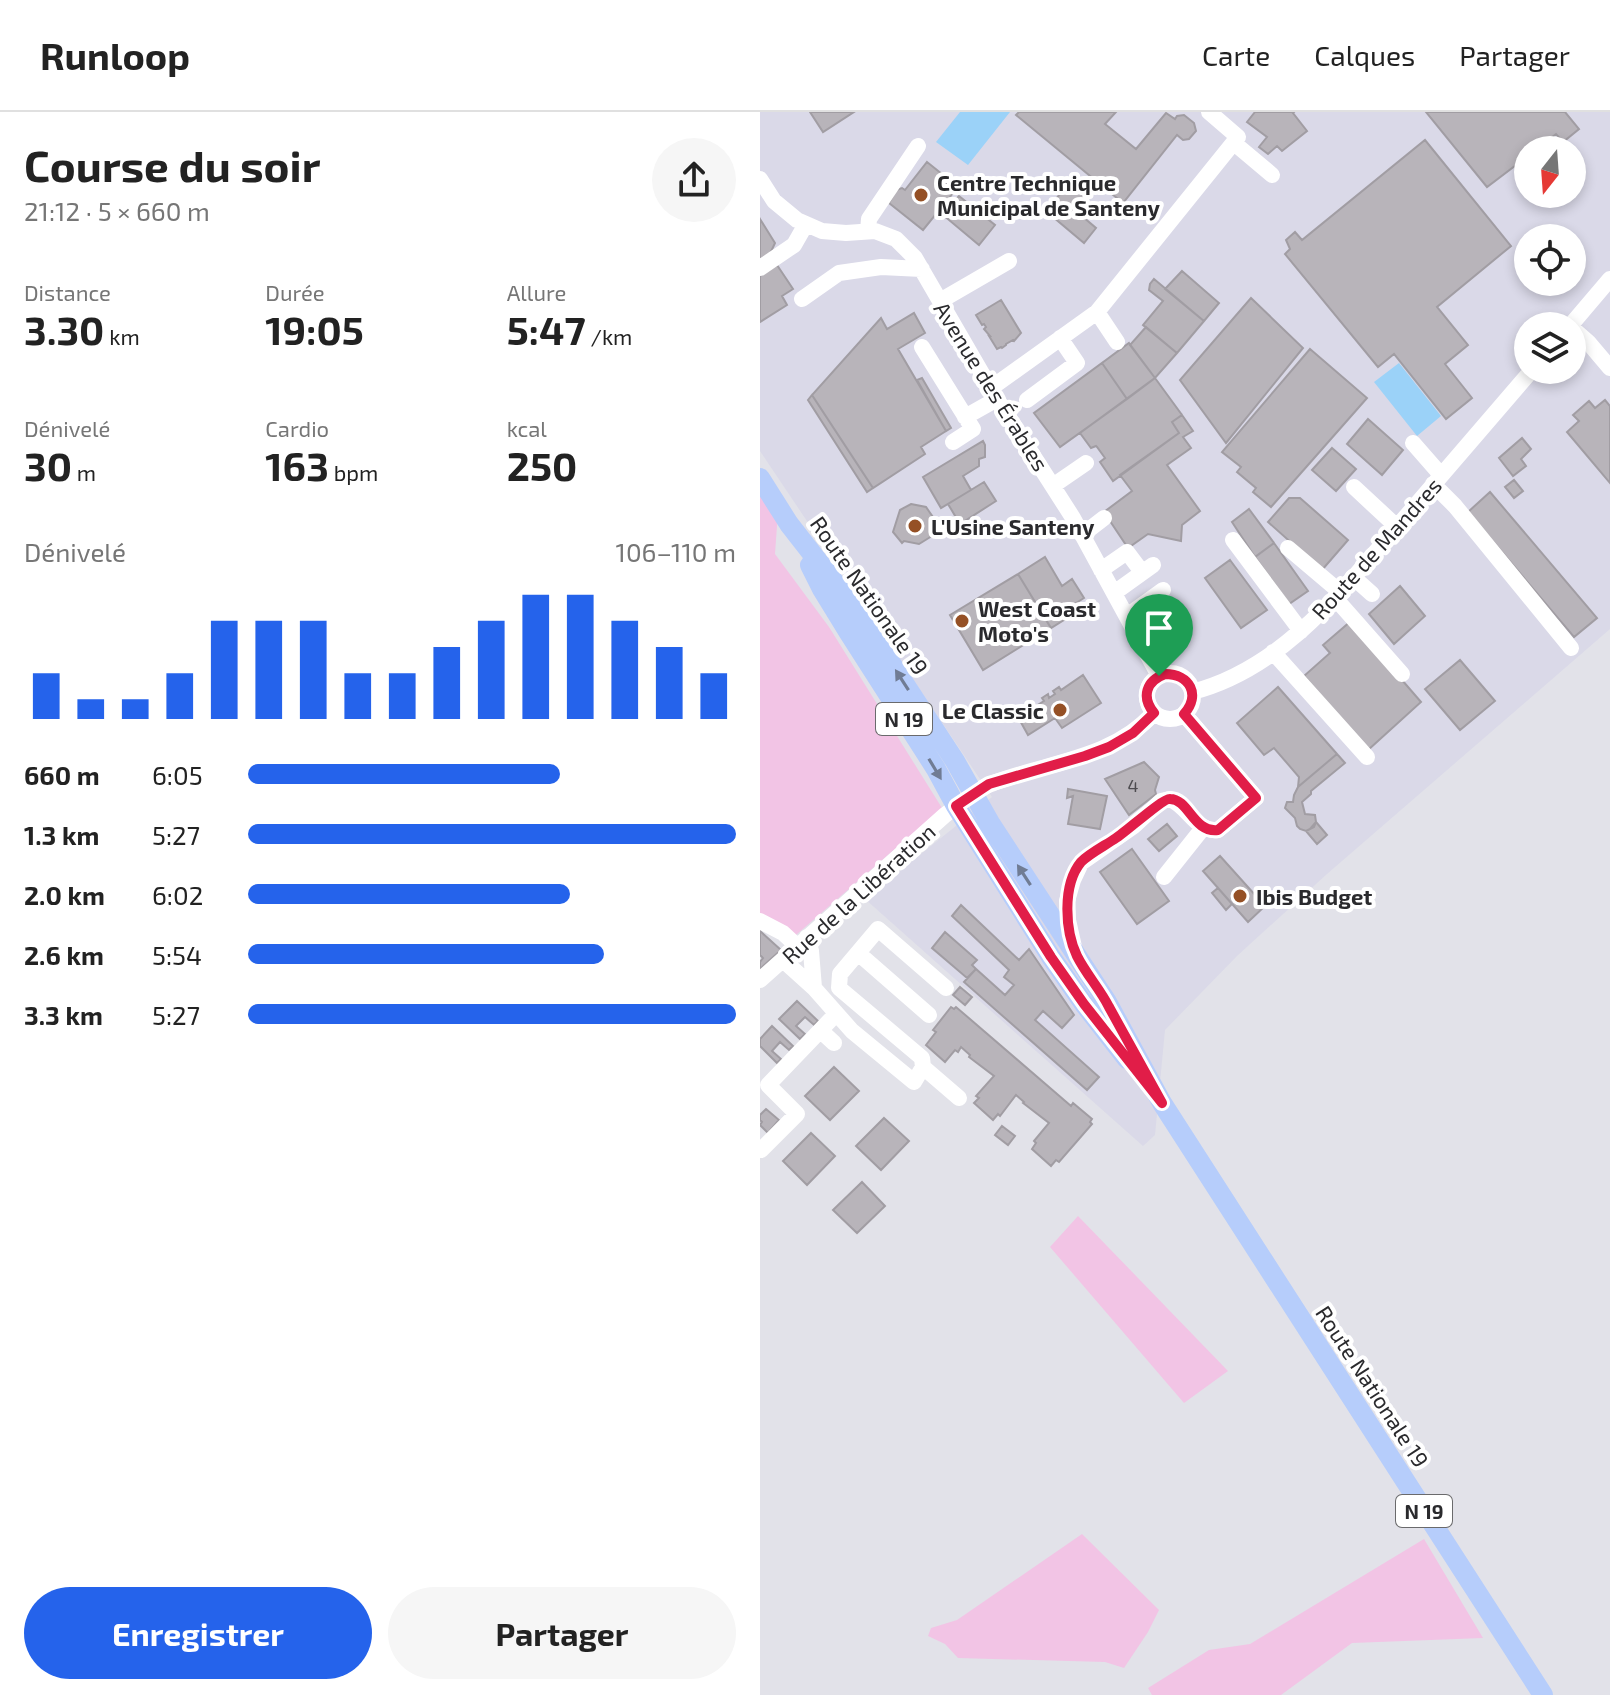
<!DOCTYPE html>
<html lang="fr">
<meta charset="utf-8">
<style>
:root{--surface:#fff;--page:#f6f6f6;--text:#222;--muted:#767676;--line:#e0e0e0;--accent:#2563eb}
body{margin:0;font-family:"Exo 2",sans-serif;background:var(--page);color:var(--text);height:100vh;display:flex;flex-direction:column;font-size:30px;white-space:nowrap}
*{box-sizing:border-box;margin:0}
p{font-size:26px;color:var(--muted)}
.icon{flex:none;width:44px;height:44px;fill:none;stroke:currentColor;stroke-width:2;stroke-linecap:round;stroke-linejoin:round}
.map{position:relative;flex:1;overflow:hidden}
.details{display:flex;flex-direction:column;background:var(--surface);width:760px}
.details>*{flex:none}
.needle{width:52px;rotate:197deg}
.fabs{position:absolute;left:754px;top:24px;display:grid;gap:16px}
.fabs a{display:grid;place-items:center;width:72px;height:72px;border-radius:50%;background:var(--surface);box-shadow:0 4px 12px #0003;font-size:40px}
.pin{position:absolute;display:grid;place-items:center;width:68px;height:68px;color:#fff;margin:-82px -34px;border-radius:50% 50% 50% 0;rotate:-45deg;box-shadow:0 0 8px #0007}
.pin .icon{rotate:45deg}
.round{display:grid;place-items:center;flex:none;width:84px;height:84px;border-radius:42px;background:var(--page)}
.summary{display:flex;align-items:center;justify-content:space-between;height:136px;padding:0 24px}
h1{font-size:44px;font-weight:700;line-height:60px}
.metrics{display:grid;grid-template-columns:repeat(3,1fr);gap:12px;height:136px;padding:8px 24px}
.metrics div{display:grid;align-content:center}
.metrics b{font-size:40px;font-weight:700}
.metrics small{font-size:22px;font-weight:400}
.metrics p{font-size:22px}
.chart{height:224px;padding:16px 24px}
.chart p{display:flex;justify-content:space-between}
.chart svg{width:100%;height:144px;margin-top:8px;stroke:var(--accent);stroke-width:6}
.cta{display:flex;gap:16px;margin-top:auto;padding:16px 24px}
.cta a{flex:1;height:92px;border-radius:48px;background:var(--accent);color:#fff;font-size:32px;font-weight:700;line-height:92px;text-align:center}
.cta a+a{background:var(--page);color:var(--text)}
ul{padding:0 24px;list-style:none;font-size:26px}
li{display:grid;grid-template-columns:128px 96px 1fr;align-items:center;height:60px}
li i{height:20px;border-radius:10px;background:var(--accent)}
header{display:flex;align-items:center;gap:48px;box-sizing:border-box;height:112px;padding:0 40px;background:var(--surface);border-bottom:2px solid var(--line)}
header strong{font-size:38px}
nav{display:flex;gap:44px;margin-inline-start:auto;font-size:28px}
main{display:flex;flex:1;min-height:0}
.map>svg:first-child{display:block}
</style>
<header>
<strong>Runloop</strong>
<nav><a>Carte</a><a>Calques</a><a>Partager</a></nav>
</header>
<main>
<section class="details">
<div class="summary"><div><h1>Course du soir</h1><p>21:12 · 5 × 660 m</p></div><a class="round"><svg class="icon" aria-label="share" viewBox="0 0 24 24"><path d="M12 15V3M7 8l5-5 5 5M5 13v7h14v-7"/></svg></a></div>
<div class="metrics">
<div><p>Distance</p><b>3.30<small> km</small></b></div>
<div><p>Durée</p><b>19:05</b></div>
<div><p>Allure</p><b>5:47<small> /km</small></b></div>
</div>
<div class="metrics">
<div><p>Dénivelé</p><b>30<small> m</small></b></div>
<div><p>Cardio</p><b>163<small> bpm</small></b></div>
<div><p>kcal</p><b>250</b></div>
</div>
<div class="chart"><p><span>Dénivelé</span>106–110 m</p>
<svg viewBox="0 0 160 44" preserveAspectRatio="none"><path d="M5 44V30M15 44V38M25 44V38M35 44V30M45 44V14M55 44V14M65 44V14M75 44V30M85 44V30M95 44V22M105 44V14M115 44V6M125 44V6M135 44V14M145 44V22M155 44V30"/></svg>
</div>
<ul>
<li><b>660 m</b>6:05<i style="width:64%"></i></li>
<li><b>1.3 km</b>5:27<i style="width:100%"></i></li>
<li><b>2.0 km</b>6:02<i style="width:66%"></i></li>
<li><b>2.6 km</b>5:54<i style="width:73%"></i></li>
<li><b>3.3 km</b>5:27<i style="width:100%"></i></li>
</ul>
<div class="cta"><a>Enregistrer</a><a>Partager</a></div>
</section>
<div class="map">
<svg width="850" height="1583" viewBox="0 0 850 1583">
<rect width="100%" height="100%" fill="#e2e2e9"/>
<path fill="#dad9e8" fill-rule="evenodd" d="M0,0H850V517L567,762L477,844L405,918L395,1023L383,1034L105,787L232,685L0,339ZM768,38H812V82H768ZM768,126H812V170H768ZM768,214H812V258H768Z"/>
<path fill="#f2c4e5" d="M0,369L18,400L15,442L69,515L182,696L36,823L0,804Z
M318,1104L468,1259L424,1291L290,1135Z
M322,1422L399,1498L388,1520L364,1556L345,1550L198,1546L185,1532L168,1524L171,1516L197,1508Z
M664,1427L723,1526L592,1531L521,1583H392L388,1576L449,1538L490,1532Z"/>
<path fill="#9bd2f8" d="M200,0H250L208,53L176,30Z
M639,251L681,304L657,324L614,270Z"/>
<path fill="#b8b4ba" stroke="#a19da3" stroke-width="2" d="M50,0H94L63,20Z
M259,0H356L345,12L376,37L406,1L415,7L417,4L424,3L434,11L436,19L429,27L423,28L417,23L363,91L256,3Z
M495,0H534L533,1L547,19L522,39L517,34L508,42L499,35L507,25L487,10Z
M666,0H805L819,17L803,30L796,22L775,38H768V44L727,75Z
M665,28L751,134L677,195L708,233L685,252L712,286L686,307L634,242L618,255L525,142L530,137L526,128L535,120L542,128Z
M167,50L198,75L163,118L129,91L136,78L142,76L145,78Z
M314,65L332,79L316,99L336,116L324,131L286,99Z
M199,84L235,113L219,133L183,103Z
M0,107L15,131L8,146L0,151Z
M17,153L33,177L22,184L27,193L0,210V164Z
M422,159L459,191L444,209L405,177Z
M394,167L444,209L417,241L383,213L403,189L389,178L390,172Z
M491,186L543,236L466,331L420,268Z
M241,188L261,221L254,229L253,228L246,232V233L242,236L241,235L237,237L229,224H230L224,217L226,215L224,212L222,213L216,203Z
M154,201L165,221L138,237L186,319L161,335L165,342L113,376L52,283L121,206L127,217Z
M386,215L417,241L395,266L370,233Z
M369,231L395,266L367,287L342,251Z
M550,237L607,286L511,395L493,380L496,376L477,360L481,355L462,340Z
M342,251L367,287L300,335L274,301Z
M162,266L191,316L186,319L157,268Z
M395,266L422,303L412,310L419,321L353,369L340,350L345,346L337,335L336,334L331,336L320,321Z
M52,283L113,376L107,380L48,288Z
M845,288L850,294V371L807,320L819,309L813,303L829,289L835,296Z
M422,303L433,319L423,325L431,336L407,353L440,399L422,413L421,429L388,422L368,436L344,400L372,379L360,363L419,321L412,310Z
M608,307L643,338L622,363L587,332Z
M762,326L771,337L761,347L766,354L753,364L739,346Z
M223,329L225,333V345L219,347V354L203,364L211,378L181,396L163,365Z
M572,336L596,357L576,379L552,358Z
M754,368L763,379L754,386L745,375Z
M224,370L236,389L200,412L188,392Z
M730,380L837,506L814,525L708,400Z
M529,386H540L588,428L562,458L508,410Z
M151,392L166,395L175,408L172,424L159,432L144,429L142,431L133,420L140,398Z
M489,397L514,431L495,445L472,410Z
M514,431L548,479L529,492L495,445Z
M285,445L302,474L312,467L324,486L316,491L320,498L291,516L258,462Z
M470,448L507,498L481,516L445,466Z
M258,462L291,516L223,558L190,503Z
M640,474L665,504L634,532L609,502Z
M591,509L661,590L608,638L544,564L570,541L563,533Z
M700,548L735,589L700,618L665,577Z
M323,563L341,591L302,616L295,606L268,623L258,605L284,589L282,586L288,582L289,586L295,582L293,579L299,575L301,578Z
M518,575L577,642L538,675L539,665L514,636L504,643L477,611Z
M577,642L585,651L551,679V682L542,690L545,702L555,703L556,710L550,717L546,719L540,717L537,714L535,706L525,696L527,690H533L534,683L538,675Z
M384,650L399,665L395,678L396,682L369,703L345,667Z
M308,677L347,684L340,717L308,712L313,684L307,686Z
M556,710L567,723L557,732L546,719L554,715Z
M407,712L417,724L399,739L388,727Z
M372,737L409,789L377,812L340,760Z
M460,744L505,794L488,810L443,759Z
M458,776L472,792L466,798L452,781Z
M201,793L259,848L269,837L314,903L302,916L283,899L275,908L339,965L327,978L204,870L216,857L245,883L254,873L244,865L249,858L192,804Z
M0,819L21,838L0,857V850L3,846L0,843Z
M185,820L217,848L212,853L216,857L207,866L172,836Z
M200,875L212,885L205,893L193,883Z
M37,889L58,909L54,913L45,905L36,914L45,922L40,927L19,907Z
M191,895L194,897L196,895L311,994L313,991L332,1007L330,1010L332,1012L299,1050L296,1048L291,1054L272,1037L276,1031L274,1029L289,1011L263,991L264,990L256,983L240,1004L238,1002L233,1008L214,991L219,986L216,984L234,964L209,945L210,943L201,935L198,940L195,938L185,950L166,933L176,920L173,918Z
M12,914L33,934L29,938L20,930L12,939L21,947L17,951L0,934V927Z
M74,955L99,979L70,1008L45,984Z
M6,997L19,1008L8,1021L0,1013L2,1010L0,1008V1003Z
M124,1006L149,1029L121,1058L96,1034Z
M242,1014L255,1024L248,1033L235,1023Z
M51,1021L75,1044L47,1073L23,1049Z
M102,1070L125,1094L97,1121L73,1098Z"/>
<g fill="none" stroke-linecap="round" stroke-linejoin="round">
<path stroke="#fff" stroke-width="16" d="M474,31L512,63
M0,67L14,89L37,108L62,119L86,121L115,119L136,127L155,146L235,284L313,406L399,564
M108,119L109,107L158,34
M0,156L34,133L46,112
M42,187L79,161L121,155L162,157
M180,189L249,149
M337,200L357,230
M810,214L850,167
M812,216L828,230L850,256
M162,235L213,317L193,330
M231,276L337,200L478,25L449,0
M267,288L317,251L300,226
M205,305L237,287
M653,331L681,363
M673,372L695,394L811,536
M294,373L326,351
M594,375L637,415
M322,423L344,406
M473,428L541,519
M528,436L580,480
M341,458L367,440L382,460
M593,465L612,482
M354,481L393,453
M575,486L642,562
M367,504L403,478
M513,540L607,645
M387 584a23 23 0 1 1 46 0a23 23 0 1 1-46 0Z
M432,580C526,556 588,471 649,401C690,353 731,306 772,258
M404,765L443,716
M0,809L23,821L37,834
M47,825L51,839L54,876
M314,835L308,808L307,789L313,768L321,751L374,714L401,689L410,687C428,694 437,721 458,718L496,686L424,602
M98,841L169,903
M23,848L54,876L92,919L154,970L163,955L162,946L79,876L80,862L118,817L186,876
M0,868L185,703C200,692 214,678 231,672C287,650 351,648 394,601
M61,919L74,931
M163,955L199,986
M1,1038L37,1002L8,973L76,902"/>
<path stroke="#b6cdfb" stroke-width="20" d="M0,366L29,412L75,471L121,536L195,649L230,711L347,890L402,991L783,1583
M50,453L62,477L89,521L176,657L196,694L291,845L324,892L367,947"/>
</g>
<defs><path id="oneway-solid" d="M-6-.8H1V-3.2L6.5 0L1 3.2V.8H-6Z" transform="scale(2)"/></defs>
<g fill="#707c94">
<use href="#oneway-solid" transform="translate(142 568) rotate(-123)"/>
<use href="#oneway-solid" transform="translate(175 657) rotate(59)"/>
<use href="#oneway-solid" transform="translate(264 763) rotate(-123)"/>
</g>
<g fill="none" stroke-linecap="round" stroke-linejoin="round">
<g stroke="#fff" stroke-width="16">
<path id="route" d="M405,562C430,562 441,583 424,602L496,686L458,718C433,721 429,687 410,687C403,686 366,720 356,726C346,733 330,741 321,750C302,773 305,819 317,844C326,862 340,877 349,895C367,927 384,959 402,991L324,892L291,845L196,694L229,672L325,644L349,635L373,621L394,601C381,585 386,569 405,562Z"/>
</g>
<use href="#route" stroke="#e11d48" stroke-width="10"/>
</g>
<g fill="#955025" stroke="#fff" stroke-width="3">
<circle cx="161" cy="83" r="8"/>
<circle cx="155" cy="414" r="8"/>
<circle cx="202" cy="509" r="8"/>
<circle cx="300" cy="598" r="8"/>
<circle cx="480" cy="784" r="8"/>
</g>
<g text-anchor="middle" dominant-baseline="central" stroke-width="8" stroke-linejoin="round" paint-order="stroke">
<g font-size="18" fill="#4e4c50">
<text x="373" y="673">4</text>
</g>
<g fill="#fff" stroke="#6a6a6c" stroke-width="2">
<rect x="116" y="591" width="56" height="32" rx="6"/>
<rect x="636" y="1383" width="56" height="32" rx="6"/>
</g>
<g font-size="20" font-weight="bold" fill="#2a2a2d">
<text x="144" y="607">N 19</text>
<text x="664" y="1399">N 19</text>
</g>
<g font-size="22" font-weight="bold" fill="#2a2a2d" stroke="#fff" text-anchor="start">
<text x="177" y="70">Centre Technique<tspan x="177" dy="25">Municipal de Santeny</tspan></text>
<text x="171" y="414">L'Usine Santeny</text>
<text x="218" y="496">West Coast<tspan x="218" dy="25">Moto's</tspan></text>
<text x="284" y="598" text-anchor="end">Le Classic</text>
<text x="496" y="784">Ibis Budget</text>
</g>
<g font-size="22" fill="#2a2a2d" stroke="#fff">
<text transform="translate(232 274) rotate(58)">Avenue des Érables</text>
<text transform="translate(616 436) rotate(-48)">Route de Mandres</text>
<text transform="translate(110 483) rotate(55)">Route Nationale 19</text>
<text transform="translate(98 781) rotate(-42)">Rue de la Libération</text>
<text transform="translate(613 1274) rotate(57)">Route Nationale 19</text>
</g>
</g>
</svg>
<div class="fabs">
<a><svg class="needle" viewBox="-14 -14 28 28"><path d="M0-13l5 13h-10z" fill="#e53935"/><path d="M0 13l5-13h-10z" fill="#767676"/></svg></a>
<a><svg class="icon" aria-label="locate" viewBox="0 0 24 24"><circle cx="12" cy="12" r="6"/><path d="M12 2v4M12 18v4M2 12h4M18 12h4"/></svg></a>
<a><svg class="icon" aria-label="layers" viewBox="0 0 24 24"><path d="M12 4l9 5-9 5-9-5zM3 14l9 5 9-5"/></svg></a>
</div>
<div class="pin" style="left:399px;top:564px;background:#1e9e55"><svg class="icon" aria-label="arrive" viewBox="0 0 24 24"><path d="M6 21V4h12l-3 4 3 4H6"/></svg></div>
</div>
</main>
